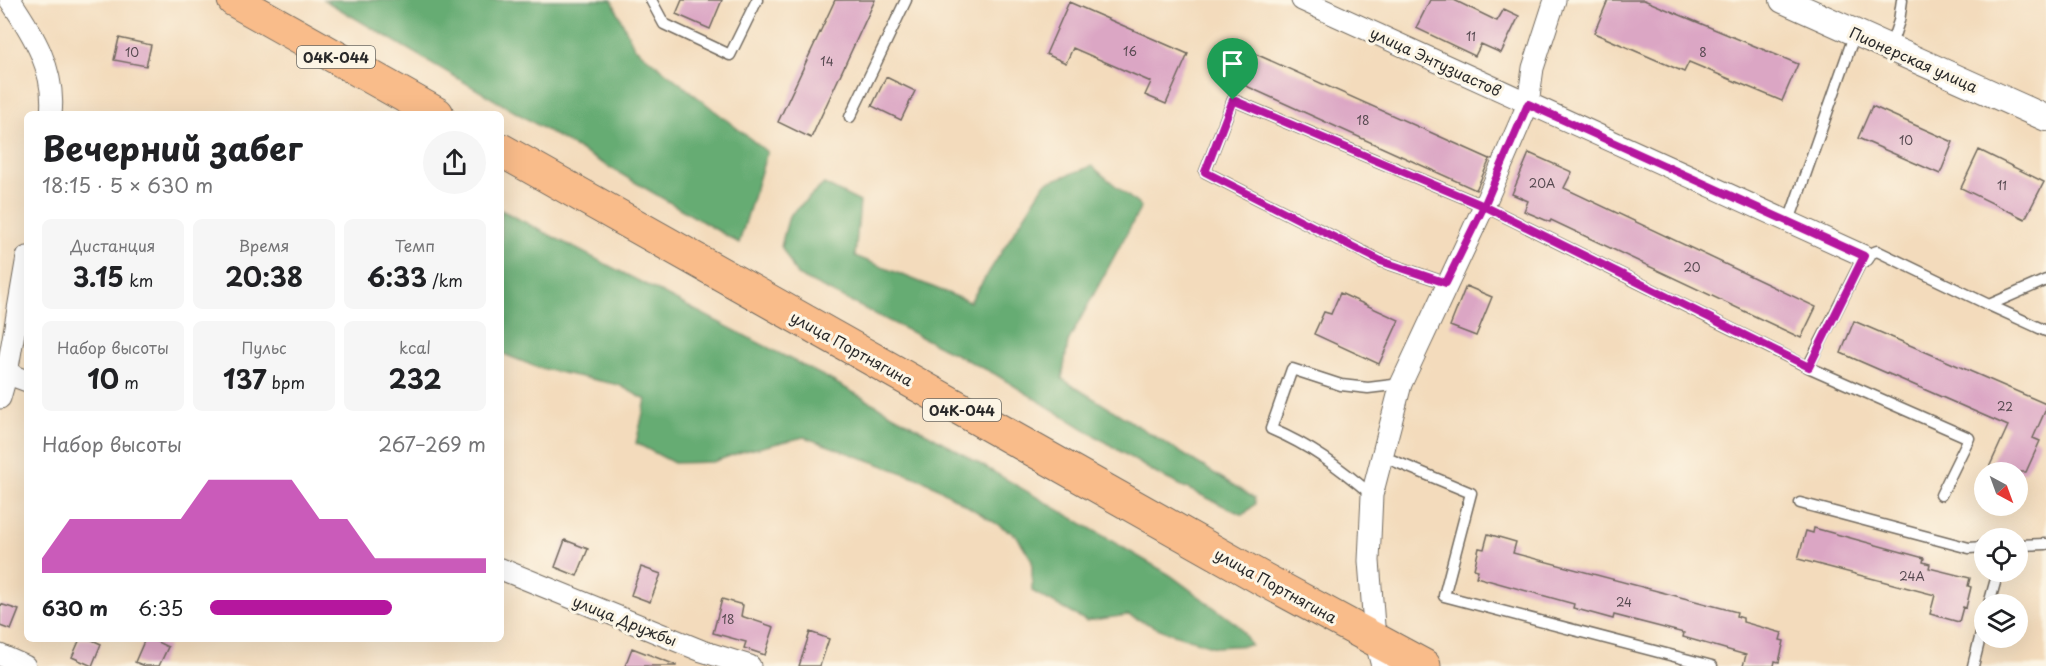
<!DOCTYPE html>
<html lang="ru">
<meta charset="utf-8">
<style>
:root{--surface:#fff;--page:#f6f6f6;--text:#202124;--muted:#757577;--accent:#b5179e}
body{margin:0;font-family:"Playpen Sans",sans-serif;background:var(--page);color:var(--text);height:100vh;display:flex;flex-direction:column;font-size:22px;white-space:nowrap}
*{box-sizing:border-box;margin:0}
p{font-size:20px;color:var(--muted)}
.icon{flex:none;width:33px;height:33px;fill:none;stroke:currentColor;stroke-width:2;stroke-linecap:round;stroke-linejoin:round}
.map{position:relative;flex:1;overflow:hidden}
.details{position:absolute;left:24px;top:111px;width:480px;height:531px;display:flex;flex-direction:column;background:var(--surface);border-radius:9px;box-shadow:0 6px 24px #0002}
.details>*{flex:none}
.needle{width:39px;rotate:139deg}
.tools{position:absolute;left:1974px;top:462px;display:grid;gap:12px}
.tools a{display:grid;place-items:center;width:54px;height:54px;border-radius:50%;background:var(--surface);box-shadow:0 6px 24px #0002;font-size:30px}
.pin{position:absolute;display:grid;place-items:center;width:51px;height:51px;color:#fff;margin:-62px -26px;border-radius:50% 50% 50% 0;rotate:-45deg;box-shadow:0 0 6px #0007}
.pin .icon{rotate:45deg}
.round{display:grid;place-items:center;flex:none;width:63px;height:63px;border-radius:32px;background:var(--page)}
.headline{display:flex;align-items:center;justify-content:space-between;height:102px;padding:0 18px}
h1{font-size:33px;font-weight:700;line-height:45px}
.metrics{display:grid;grid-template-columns:repeat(3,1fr);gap:9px;height:102px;padding:6px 18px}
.metrics div{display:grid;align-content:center;border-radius:9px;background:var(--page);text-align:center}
.metrics b{font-size:26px;font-weight:700}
.metrics small{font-size:16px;font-weight:400}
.metrics p{font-size:16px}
.chart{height:168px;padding:12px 18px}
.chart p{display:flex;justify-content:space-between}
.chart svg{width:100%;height:108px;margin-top:6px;fill:var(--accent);opacity:.7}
ul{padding:0 18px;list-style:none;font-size:20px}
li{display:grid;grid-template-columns:96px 72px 1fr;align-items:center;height:45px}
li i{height:15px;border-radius:8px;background:var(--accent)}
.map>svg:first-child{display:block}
</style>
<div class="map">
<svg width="2046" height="666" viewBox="0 0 2046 666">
<rect width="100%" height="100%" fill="#fcf5e5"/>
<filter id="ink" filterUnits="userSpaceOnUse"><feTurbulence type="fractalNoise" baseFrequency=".0167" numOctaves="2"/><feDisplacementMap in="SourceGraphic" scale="12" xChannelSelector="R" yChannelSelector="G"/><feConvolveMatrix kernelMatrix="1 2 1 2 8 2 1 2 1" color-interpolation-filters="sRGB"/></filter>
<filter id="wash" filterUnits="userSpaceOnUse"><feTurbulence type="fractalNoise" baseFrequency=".008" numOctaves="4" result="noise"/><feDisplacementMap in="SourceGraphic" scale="24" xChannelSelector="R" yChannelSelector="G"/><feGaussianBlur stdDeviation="1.35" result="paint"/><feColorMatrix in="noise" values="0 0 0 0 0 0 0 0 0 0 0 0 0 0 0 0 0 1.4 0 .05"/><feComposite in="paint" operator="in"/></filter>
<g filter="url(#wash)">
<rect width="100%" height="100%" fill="#f3dbbc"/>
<path fill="#66ac73" stroke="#486c4f" stroke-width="1.5" d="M324,0H612L634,47L767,152L739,243Z
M1092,166L1141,207L1068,342L1062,379L1254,498L1255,504L1243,515L1157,474L995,374L797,275L781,246L789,216L824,184L860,202L855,256L970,302L1045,183Z
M501,210L827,378L932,436L1170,575L1239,626L1251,645L1215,647L1167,632L1128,615L1086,621L1032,591V560L1017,536L926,481L804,437L741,452L713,462L674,463L636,443L646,400L619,385L539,368L501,353Z"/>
<g id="blocks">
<path fill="#dba6c4" d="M682,0H722L710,29L676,14Z
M835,0H875L811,138L778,122Z
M1430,0H1454L1497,21L1504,9L1519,16L1501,53L1481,44L1475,56L1416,28Z
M1608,0H1644L1798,64L1782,101L1689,62L1684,72L1594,33Z
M1069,2L1188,54L1166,104L1145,95L1151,82L1073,48L1066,63L1046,54Z
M119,38L151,45L146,66L114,60Z
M1249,51L1490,159L1476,190L1235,81Z
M886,77L915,91L901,120L872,106Z
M1872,106L1953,142L1940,174L1858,138Z
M1979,150L2044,182L2025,219L1961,188Z
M1529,153L1572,172L1564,188L1816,307L1801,338L1551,220L1550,222L1524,211L1528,201L1512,194Z
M1466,286L1492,297L1476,336L1450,326Z
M1340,293L1399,320L1379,364L1314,334L1324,312L1331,314Z
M1854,321L2046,404V409L2033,438L2040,441L2026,472H1987L2008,426L1841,353Z
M1814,528L1924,558L1923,562L1930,564L1929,568L1970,578L1968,586L1971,587L1966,608L1963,607L1959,622L1930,614L1935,595L1798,559L1806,531L1813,533Z
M1488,534L1516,542L1513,553L1737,612L1736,616L1743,618V622L1782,633L1780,640L1784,641L1779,662L1775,661L1774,666H1743L1746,655L1683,637L1684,633L1614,615L1613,619L1573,608L1574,604L1476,577L1478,570L1474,569L1479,548L1484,549Z
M565,540L588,549L577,576L555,567Z
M641,567L661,574L650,602L631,595Z
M722,599L743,605L741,616L774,627L765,655L744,648L746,642L713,633Z
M0,604L19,610L11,630L0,626Z
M810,632L829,639L820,666H799Z
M80,639H90L101,644L92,666L72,657Z
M145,639H151L168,647L159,666H145L135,662Z
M632,648L676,665V666H625Z"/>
</g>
</g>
<g filter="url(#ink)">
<use href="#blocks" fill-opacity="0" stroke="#71695e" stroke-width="1.5"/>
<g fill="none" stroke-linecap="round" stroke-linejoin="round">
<g stroke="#71695e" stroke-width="13">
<path id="service" d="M651,0L664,24L730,55L757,0
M1890,48L1899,21L1902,0
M850,117L906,0
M1789,221L1855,33
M1446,283L1381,261L1205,172L1233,100L1484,206L1808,367L1969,438L1941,495
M1989,305L2046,331
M1808,367L1864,256L1877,251L1989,305L2046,280
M1382,456L1471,493L1444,596L1712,666
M1372,495C1339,467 1311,446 1271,429L1292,369L1341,385L1368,388L1401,384
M1800,503L1969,548L1984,547
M2018,545L2046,544
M1989,604L1998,572
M1973,666L1984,622"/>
</g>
<g stroke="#71695e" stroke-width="23">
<path id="minor" d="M10,0C33,34 56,71 51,114
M1302,0L1864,256
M0,371L27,381
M0,398L7,373L27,257
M501,569L702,651L750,666
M0,655L25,666
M1382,666L1375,639L1369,561L1372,495L1401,384L1484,206L1528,104L1533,68L1555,0"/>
</g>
<g stroke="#71695e" stroke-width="28">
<path id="tertiary" d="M1783,0L2046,118"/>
</g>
<g stroke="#71695e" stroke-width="35">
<path id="primary" d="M234,0L437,114
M501,150L1261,578L1424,666"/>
</g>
<use href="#service" stroke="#fff" stroke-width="10"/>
<use href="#minor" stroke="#fff" stroke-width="21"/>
<use href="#tertiary" stroke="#fff" stroke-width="26"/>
<use href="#primary" stroke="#f9bc8a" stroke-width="33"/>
</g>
</g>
<g fill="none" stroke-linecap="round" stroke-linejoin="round" filter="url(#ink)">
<g stroke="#fff" stroke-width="12">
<path id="route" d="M1233,100L1205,172L1381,261L1446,283L1484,206L1809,367L1864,256L1528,104L1484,206L1233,100"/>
</g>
<use href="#route" stroke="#b5179e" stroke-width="8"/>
</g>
<g text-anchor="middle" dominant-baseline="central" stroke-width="6" stroke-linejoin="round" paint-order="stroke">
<g font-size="12" fill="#574a51">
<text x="1471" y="36">11</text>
<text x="1130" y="51">16</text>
<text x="132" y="52">10</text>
<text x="1703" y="52">8</text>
<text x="827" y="61">14</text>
<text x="1363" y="120">18</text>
<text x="1906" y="140">10</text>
<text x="1542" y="183">20А</text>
<text x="2002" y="185">11</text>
<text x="1692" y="267">20</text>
<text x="2005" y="406">22</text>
<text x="1912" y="576">24А</text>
<text x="1624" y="602">24</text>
<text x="728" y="619">18</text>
</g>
<g fill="#fcf5e5" stroke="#6a6863" stroke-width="1.5">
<rect x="297" y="46" width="78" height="22" rx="4.5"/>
<rect x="923" y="399" width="78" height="22" rx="4.5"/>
</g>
<g font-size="14" font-weight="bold" fill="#2b2b2b">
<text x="336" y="57">04К-044</text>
<text x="962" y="410">04К-044</text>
</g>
<g font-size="15" fill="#2b2b2b" stroke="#fcf5e5">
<text transform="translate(1914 59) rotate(24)">Пионерская улица</text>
<text transform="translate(1436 61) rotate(25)">улица Энтузиастов</text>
<text transform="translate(852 348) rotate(29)">улица Портнягина</text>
<text transform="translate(1276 585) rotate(29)">улица Портнягина</text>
<text transform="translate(625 620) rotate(22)">улица Дружбы</text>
</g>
</g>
</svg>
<div class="tools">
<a><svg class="needle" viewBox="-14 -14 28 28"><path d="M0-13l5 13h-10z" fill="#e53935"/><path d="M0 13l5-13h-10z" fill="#757577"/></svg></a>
<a><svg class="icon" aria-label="locate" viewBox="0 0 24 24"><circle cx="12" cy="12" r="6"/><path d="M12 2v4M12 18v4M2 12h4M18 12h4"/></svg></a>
<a><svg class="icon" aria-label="layers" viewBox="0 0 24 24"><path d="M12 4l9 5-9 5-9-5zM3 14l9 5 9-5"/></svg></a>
</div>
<div class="pin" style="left:1233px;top:100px;background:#1e9e55"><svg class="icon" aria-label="arrive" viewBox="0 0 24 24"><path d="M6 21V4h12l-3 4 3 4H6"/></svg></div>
<section class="details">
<div class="headline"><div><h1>Вечерний забег</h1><p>18:15 · 5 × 630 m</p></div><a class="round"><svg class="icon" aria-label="share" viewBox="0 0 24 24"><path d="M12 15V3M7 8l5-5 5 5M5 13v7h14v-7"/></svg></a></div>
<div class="metrics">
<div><p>Дистанция</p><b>3.15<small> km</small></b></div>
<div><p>Время</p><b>20:38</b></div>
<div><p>Темп</p><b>6:33<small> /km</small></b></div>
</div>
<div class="metrics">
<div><p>Набор высоты</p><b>10<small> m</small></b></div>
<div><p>Пульс</p><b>137<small> bpm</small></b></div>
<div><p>kcal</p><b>232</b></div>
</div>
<div class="chart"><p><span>Набор высоты</span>267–269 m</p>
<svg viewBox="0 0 160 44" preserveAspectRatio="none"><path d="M0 44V38L10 22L20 22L30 22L40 22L50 22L60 6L70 6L80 6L90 6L100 22L110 22L120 38L130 38L140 38L150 38L160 38V44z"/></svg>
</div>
<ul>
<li><b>630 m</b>6:35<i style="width:66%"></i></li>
</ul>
</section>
</div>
